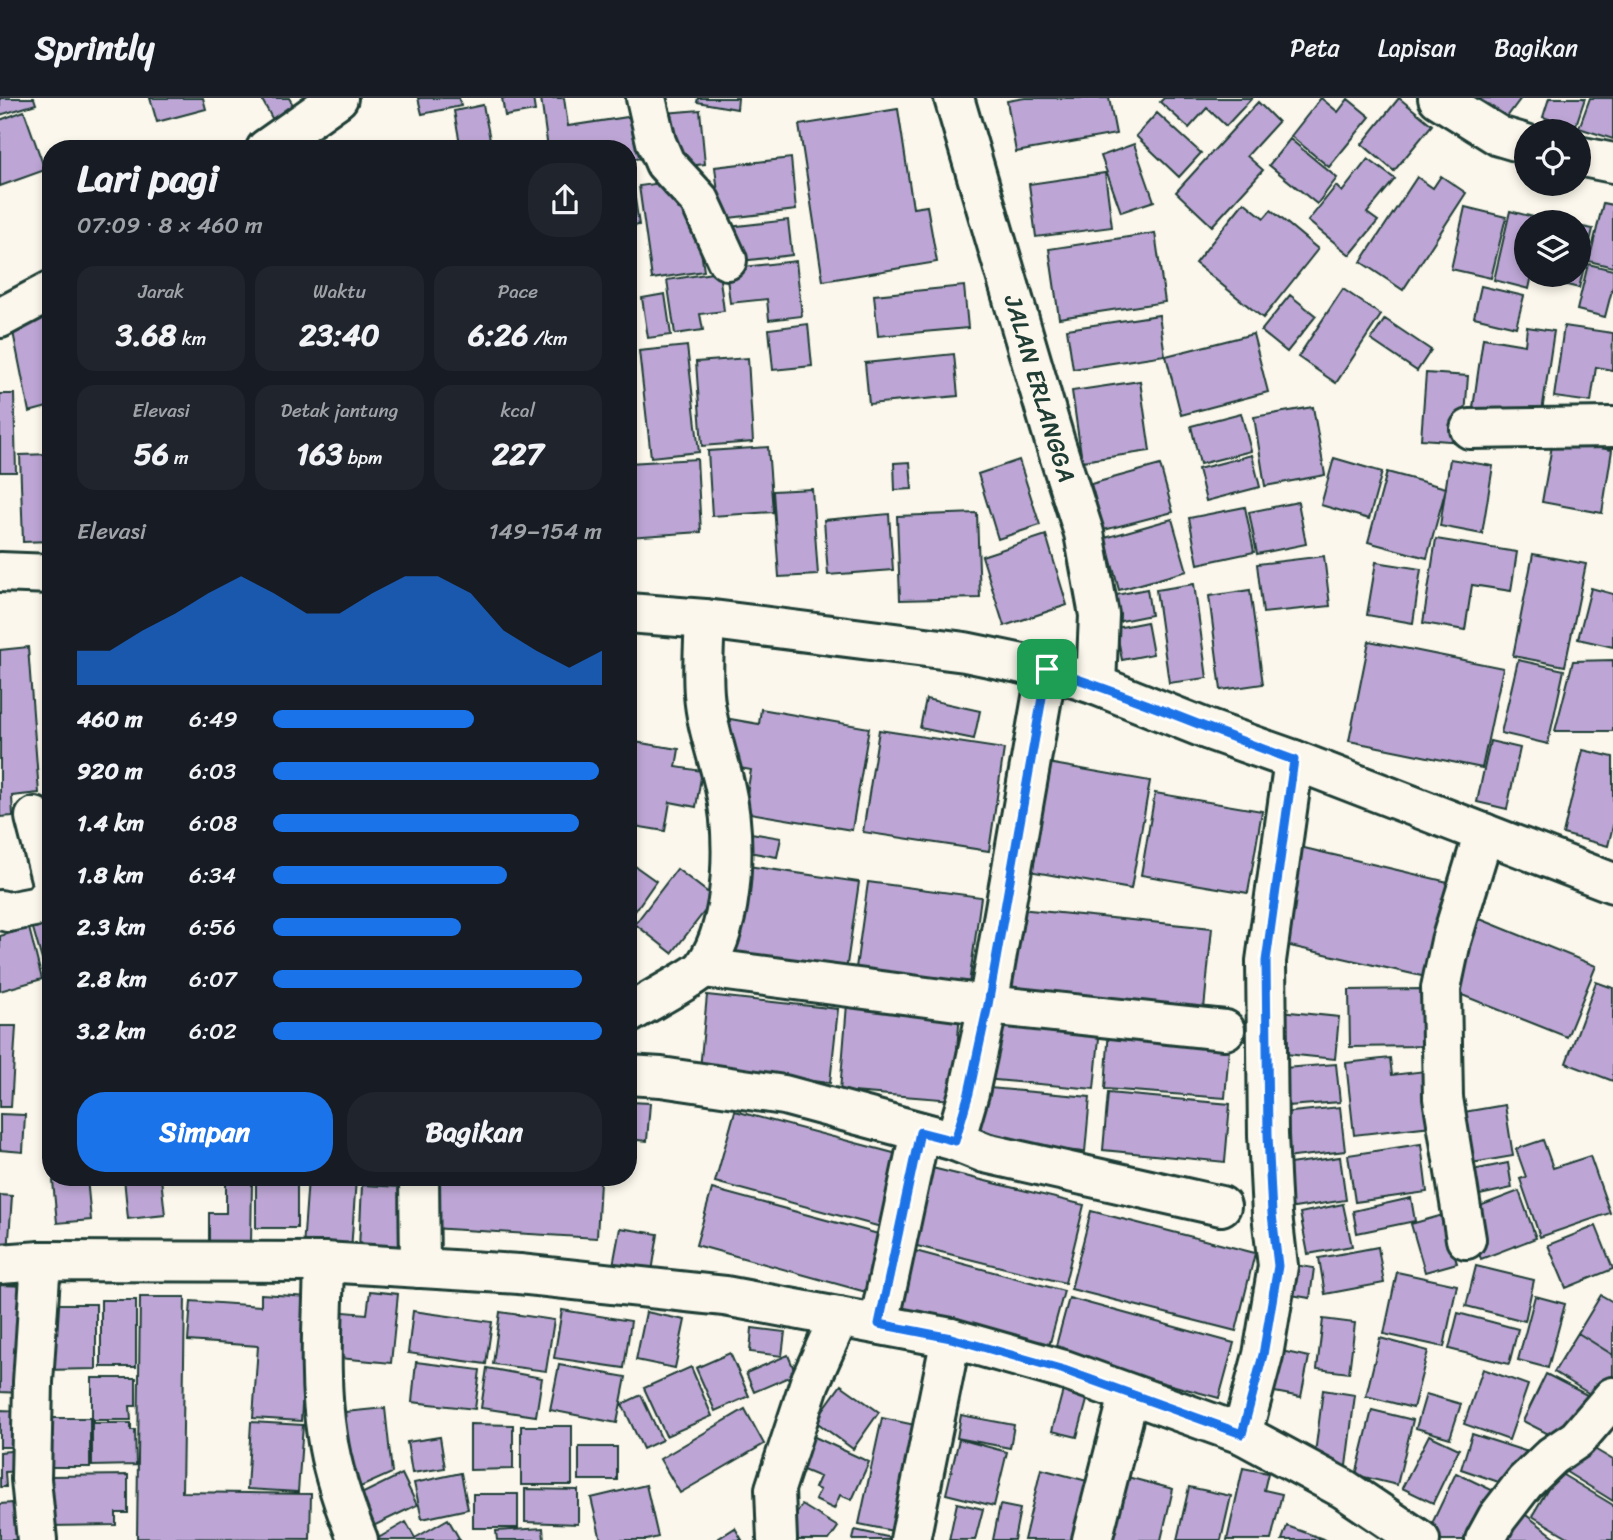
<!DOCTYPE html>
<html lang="id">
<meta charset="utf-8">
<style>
:root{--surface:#171b24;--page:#20242c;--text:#f1f3f6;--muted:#9ea1a6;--line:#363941;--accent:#1a73e8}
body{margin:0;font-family:Sriracha,sans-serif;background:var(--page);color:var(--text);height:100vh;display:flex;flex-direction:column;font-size:26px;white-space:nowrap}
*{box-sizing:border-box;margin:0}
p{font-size:23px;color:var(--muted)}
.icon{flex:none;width:38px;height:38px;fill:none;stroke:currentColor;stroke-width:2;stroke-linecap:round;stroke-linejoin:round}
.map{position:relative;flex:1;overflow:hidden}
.side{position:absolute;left:42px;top:42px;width:595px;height:1046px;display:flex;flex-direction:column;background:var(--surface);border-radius:28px;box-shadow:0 4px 10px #0003}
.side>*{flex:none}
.tools{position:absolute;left:1514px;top:21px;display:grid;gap:14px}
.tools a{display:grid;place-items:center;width:77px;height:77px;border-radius:50%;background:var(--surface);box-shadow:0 4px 10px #0003;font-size:35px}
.pin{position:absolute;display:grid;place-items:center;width:60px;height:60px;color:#fff;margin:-30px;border-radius:14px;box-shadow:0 4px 10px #0006}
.round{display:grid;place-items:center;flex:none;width:74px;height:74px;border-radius:28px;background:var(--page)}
.summary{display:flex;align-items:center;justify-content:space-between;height:119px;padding:0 35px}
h1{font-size:38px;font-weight:700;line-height:52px}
.figures{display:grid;grid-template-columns:repeat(3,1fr);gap:10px;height:119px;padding:7px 35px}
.figures div{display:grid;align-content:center;border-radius:18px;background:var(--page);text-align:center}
.figures b{font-size:30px;font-weight:700}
.figures small{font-size:19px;font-weight:400}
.figures p{font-size:19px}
.chart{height:196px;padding:14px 35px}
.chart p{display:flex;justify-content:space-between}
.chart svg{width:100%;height:126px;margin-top:7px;fill:var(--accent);opacity:.7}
.action{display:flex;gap:14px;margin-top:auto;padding:14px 35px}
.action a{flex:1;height:80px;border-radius:28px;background:var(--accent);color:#fff;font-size:28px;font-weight:700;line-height:80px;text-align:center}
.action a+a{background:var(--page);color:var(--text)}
ul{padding:0 35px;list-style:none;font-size:23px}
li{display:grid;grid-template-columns:112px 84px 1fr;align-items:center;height:52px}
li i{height:18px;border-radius:9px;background:var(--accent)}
header{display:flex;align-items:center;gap:42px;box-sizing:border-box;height:98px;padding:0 35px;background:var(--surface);border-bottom:2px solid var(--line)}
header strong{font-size:33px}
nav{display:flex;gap:38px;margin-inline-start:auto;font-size:24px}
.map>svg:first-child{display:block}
</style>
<header>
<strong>Sprintly</strong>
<nav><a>Peta</a><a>Lapisan</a><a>Bagikan</a></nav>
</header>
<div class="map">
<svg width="1613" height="1442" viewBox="0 0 1613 1442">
<rect width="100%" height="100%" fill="#fbf7ec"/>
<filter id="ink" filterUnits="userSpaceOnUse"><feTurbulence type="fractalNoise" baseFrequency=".0143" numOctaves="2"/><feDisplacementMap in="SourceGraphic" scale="14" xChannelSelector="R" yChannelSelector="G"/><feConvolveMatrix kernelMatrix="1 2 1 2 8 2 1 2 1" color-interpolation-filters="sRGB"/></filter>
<g filter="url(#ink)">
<path fill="#bda6d5" stroke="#1f3d34" stroke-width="2" d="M0,0H34L36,6L0,17Z
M150,0H203L206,11L157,24Z
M261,0H289L296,12L274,24Z
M418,0H459L461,8L422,16Z
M502,0H533L535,13L505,18Z
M541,0H564L568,28L641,17L648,59L628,62V51H548Z
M698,0H738L737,11L697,4Z
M1025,0H1109L1116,36L1016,54L1007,3Z
M1164,0H1252L1226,28L1207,10L1189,30L1160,4Z
M1321,0L1338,14L1348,1L1370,19L1329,69L1291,38Z
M1399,0L1432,27L1394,73L1362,46Z
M1471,0H1521L1501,27Z
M1549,0H1585L1575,30L1543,19Z
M1590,0H1613V41L1579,30Z
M1258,4L1278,24L1247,58L1263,72L1212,128L1176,94Z
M483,7L492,51H461L454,13Z
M898,11L913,110L927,108L937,164L823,183L799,27Z
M700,12L705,66L670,70L665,15Z
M24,13L45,72L0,88V22Z
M1157,15L1201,55L1179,79L1136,38Z
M1290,41L1337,80L1317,106L1269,67Z
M1134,46L1154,103L1121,114L1101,58Z
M791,60L796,112L721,121L715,69Z
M1368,61L1395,81L1367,115L1378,123L1350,157L1308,123L1336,88L1342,94Z
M628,67H630L639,127L628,129Z
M1105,75L1112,129L1036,139L1029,86Z
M1441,78L1466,95L1403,192L1361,164L1417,79L1433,90Z
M676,83L694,106L704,173L652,181L639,88Z
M1244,104L1264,120L1271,112L1318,151L1263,220L1195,165Z
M1603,105L1613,107V169L1589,163Z
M1465,109L1506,119L1491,180L1451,171Z
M1510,113L1545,122L1544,124H1526V177H1532L1529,191L1494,182Z
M788,122L792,157L733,164L729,129Z
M1578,128L1593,131L1579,190L1539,180L1540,177H1578Z
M1155,135L1165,204L1059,220L1049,151Z
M796,163L802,218L769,222L767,201L730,205L726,171Z
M1588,166L1613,172V188L1605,219L1577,212Z
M719,174L724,213L700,216L703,232L675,236L667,182Z
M964,188L968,230L878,238L874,197Z
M1481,188L1524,198L1516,229L1474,219Z
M1343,191L1381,217L1336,285L1298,259Z
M665,196L671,237L648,240L642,200Z
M1290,197L1316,218L1287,254L1261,233Z
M51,212V308L29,314L13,234Z
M1159,217L1165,257L1073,271L1067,231Z
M1385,221L1431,252L1417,273L1371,242Z
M808,226L812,268L773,272L769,231Z
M1564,228L1613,235L1612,272L1596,269L1591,304L1554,299Z
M1527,229L1554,233L1540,327L1472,317L1483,240L1525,247Z
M1253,236L1268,294L1181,317L1166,258Z
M687,248L699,354L651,359L639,253Z
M954,256L958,298L869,306L865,265Z
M748,260L753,344L702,348L696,264Z
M628,263L633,302L628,303Z
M1426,275L1468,278L1463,344L1421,341Z
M1140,283L1150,353L1082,363L1072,293Z
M0,296H14L16,374H0Z
M1313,309L1325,377L1265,388L1254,319Z
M1241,315L1251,353L1200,366L1191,328Z
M1553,342L1612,352L1602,415L1542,404Z
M768,349L773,414L712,418L708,353Z
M51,356V443L23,444L20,357Z
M1252,357L1260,389L1206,403L1198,371Z
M1334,360L1382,374L1369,421L1321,407Z
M697,361L701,434L628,439V365Z
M1450,361L1493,368L1482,436L1440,428Z
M1019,362L1040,427L998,441L978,376Z
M910,364L912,391L895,392L894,365Z
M1160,367L1173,414L1104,432L1091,386Z
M1387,374L1446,390L1427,460L1368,444Z
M812,391L818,477L779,479L773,393Z
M1298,404L1306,446L1257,456L1249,414Z
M1245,409L1254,454L1198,466L1189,420Z
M977,415L980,500L900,502L897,418Z
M889,416L893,472L828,477L824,422Z
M1172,421L1187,473L1119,492L1105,440Z
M1046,437L1067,507L1004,528L982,458Z
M1436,441L1517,454L1511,493L1472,487L1465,532L1423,525Z
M1533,456L1586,466L1565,568L1513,558Z
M1324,458L1330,508L1263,515L1257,466Z
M1376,464L1421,471L1413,525L1367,517Z
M1194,486L1207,580L1169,585L1156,492Z
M1591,490L1613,496V549L1578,541Z
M1147,491L1151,517L1116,524L1111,498Z
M1250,492L1263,586L1221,592L1209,498Z
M1147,524L1153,556L1122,562L1116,530Z
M1369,543L1503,570L1482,670L1349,643Z
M28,549L39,695L12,698L13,718L0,719V552Z
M1518,562L1564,572L1548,646L1501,635Z
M1613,562V633H1555L1573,563Z
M926,601L980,613L974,641L920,630Z
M761,611L869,630L852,732L744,714L751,672L723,667L730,621L759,626Z
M879,632L1004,651L989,753L863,734Z
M628,643L679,651L676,669L702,673L696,709L670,704L665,733L628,727Z
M1490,643L1520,650L1507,711L1477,704Z
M1583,652L1613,659V728L1608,748L1563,736Z
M1042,664L1150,683L1131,791L1023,772Z
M1155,695L1262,713L1248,795L1141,777Z
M751,735L781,740L777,759L748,754Z
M1300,749L1448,784L1426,879L1277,845Z
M741,767L859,784L845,880L727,863Z
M635,768L656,783L633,816L628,812V777Z
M677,771L715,800L672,855L635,826Z
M868,784L981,799L968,893L855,877Z
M1019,811L1212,830L1204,911L1011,892Z
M1475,819L1596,868L1567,939L1447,891Z
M51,822V875L46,876L32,827Z
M29,830L42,881L0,893V838Z
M1596,884L1613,890V983L1566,965Z
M1421,891V948L1350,949L1349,892Z
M707,897L838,911L830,985L700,971Z
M847,906L960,914L953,1002L840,993Z
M1280,913L1339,919L1335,961L1276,955Z
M990,920L1100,930L1094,991L984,981Z
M0,928H16L11,1009H0Z
M1109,930L1230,939L1225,1000L1105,991Z
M1390,960L1392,977L1425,973L1431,1028L1354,1037L1346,965Z
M1336,966L1340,1004L1275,1009L1271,971Z
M978,989L1090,999L1085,1054L973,1043Z
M1108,995L1230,1006L1225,1064L1103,1052Z
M630,1004L650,1005L647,1043L628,1041Z
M1505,1007L1513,1058L1460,1067L1452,1016Z
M1340,1009L1345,1053L1277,1061L1273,1016Z
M735,1013L901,1057L881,1129L715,1084Z
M0,1016L25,1017L23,1054L0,1052Z
M1543,1042L1553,1070L1590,1058L1610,1115L1540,1139L1520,1081L1526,1079L1516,1051Z
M1421,1046L1427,1094L1355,1104L1348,1057Z
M1340,1059L1346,1102L1281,1112L1275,1068Z
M1508,1065L1512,1090L1466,1100L1462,1074Z
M928,1069L1084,1107L1065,1185L909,1146Z
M87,1080L91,1122L57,1125L53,1083Z
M124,1080H161L165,1117L128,1121Z
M256,1080H297V1130H256Z
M308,1080H356L351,1153L303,1150Z
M435,1080H546L600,1083L597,1140L431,1130Z
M226,1084L252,1085L251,1146H209V1115H226Z
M362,1087L403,1089L400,1152L359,1150Z
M712,1091L882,1137L866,1194L696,1147Z
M1519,1093L1536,1140L1481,1161L1464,1114Z
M0,1097L12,1098L8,1155H0Z
M1411,1100L1415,1123L1357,1135L1353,1113Z
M1343,1106L1352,1148L1308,1156L1300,1115Z
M1091,1113L1255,1155L1236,1233L1071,1191Z
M1443,1117L1457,1165L1425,1174L1411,1126Z
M1596,1128L1613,1171L1566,1190L1548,1147Z
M620,1130L658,1136L651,1180L612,1173Z
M1378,1149L1384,1185L1325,1196L1319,1160Z
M908,1151L1064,1193L1048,1252L892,1210Z
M1282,1165L1314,1170L1310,1200L1278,1195Z
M1476,1168L1534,1182L1525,1223L1466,1208Z
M1397,1174L1457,1187L1444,1249L1384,1236Z
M0,1187L25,1188L21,1295L0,1294Z
M370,1193L398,1196L391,1265L329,1259L333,1213L367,1216Z
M261,1196L309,1199L301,1323L253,1320L258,1248L188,1243L191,1203L261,1208Z
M1601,1197L1613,1204V1257L1578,1235Z
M1535,1198L1565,1206L1548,1270L1518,1262Z
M140,1199H185L182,1394L311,1396L310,1441L137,1440Z
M1069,1200L1234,1245L1219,1300L1054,1255Z
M101,1202H136V1269H101Z
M44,1206H96V1271L44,1272Z
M562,1212L631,1223L624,1270L554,1260Z
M413,1213L492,1224L486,1266L408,1255Z
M500,1214L554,1222L546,1273L493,1266Z
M646,1214L685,1222L675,1270L636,1262Z
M1458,1215L1518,1231L1509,1266L1449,1251Z
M1323,1221L1355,1225L1349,1275L1317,1271Z
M752,1230L785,1234L782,1258L750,1254Z
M1578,1235L1613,1257V1288L1603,1304L1554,1274Z
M1380,1240L1428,1253L1413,1310L1366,1298Z
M1272,1251L1309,1259L1301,1299L1264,1292Z
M730,1255L749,1298L715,1313L696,1270Z
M788,1257L796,1276L754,1294L746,1275Z
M416,1264L480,1272L475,1311L412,1304Z
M559,1267L626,1279L617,1325L550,1312Z
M691,1269L712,1318L666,1338L644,1290Z
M487,1270L542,1280L536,1318L481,1310Z
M1483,1271L1528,1287L1509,1342L1464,1326Z
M1546,1276L1589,1298L1566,1345L1523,1323Z
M92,1280H136V1308H130L131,1322H92Z
M1066,1281L1091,1288L1077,1339L1052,1333Z
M841,1287L879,1314L853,1351L815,1323Z
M1323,1292L1355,1297L1345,1376L1313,1372Z
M1426,1296L1461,1306L1450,1340L1416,1330Z
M641,1297L662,1342L643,1351L622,1306Z
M385,1310L392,1375L347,1395L335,1315Z
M745,1311L764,1346L680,1395L660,1361Z
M0,1312L22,1313V1335L11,1334V1349H0Z
M1372,1312L1413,1322L1397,1387L1356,1377Z
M961,1317L1014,1327L1010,1350L957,1340Z
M35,1320H90V1369H36Z
M882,1320L915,1327L893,1433L859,1426Z
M251,1324L303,1327L298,1394L247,1391Z
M92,1325H131V1332H135L136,1367L92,1368Z
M470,1326L513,1327V1371L470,1372Z
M521,1328H572V1387H521Z
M806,1335L869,1364L852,1402L840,1397L834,1411L815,1402L820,1392L815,1390L820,1379L791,1367Z
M1472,1336L1528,1354L1516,1390L1461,1371Z
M1429,1337L1459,1351L1433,1405L1402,1390Z
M440,1339L445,1370L412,1375L407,1344Z
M959,1341L1007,1354L994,1408L946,1396Z
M1581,1343L1613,1362V1403L1563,1372Z
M579,1349H617V1382H579Z
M21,1352L23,1373L5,1374L6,1389H0V1354Z
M1243,1370L1268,1375L1264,1392L1282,1396L1271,1442H1227Z
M1041,1371L1091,1384L1076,1442H1024Z
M1558,1374L1613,1407V1442H1573L1532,1418Z
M461,1375L468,1411L422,1421L414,1385Z
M1112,1375L1173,1391L1161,1442H1096Z
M1456,1375L1500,1396L1478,1442H1439L1427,1436Z
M402,1376L417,1407L363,1433L349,1402Z
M128,1377V1415H116V1427L51,1428V1378Z
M646,1387L658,1439L647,1442H601L591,1400Z
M1189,1389L1231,1398L1221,1442H1177Z
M525,1391L578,1392V1426L525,1424Z
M473,1396H518V1430H473Z
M26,1404L29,1442H0V1406Z
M957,1405L983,1411L975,1442H949Z
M802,1407L838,1429L829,1442H780Z
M1000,1407L1020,1411L1014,1442H993Z
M1514,1408L1559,1442H1489Z
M448,1421L460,1442H375L406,1424L415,1440Z
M1287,1428L1326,1442H1282Z
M543,1430L544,1442H497L496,1433Z
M735,1430L742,1442H716Z
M855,1432L892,1440L891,1442H853Z"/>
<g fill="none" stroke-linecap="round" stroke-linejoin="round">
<g stroke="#1f3d34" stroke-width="44">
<g id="minor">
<path d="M646,0L656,44L665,65L700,103L727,162"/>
<path id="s1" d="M954,0L1055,344L1084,435L1099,517L1096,587"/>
<path d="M1438,0L1499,38L1526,46"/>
<path d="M266,51L338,0"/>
<path d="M1578,58L1613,65"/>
<path d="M0,220L51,193"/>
<path d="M1470,331L1613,329"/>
<path d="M0,474L51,476"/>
<path d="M628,515L705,521L965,554L1047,571L1096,587L1209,632L1294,662L1613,785"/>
<path d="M1047,571L988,907L969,995L955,1043L985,1055L1221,1108"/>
<path d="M35,719L51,781"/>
<path d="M0,812L8,814L39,808L51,794"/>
<path d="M704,870L988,907L1225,932"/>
<path d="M628,916C642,907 699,877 705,868C736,823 736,736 724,685C717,655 706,626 704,596C702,571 704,546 705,521"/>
<path d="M628,977L661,979L784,997L955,1043"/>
<path d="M419,1080L420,1170"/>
<path d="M1466,1141L1443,1000L1441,890L1451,843L1484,735"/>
<path d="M324,1164C323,1221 318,1281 327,1338C332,1374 344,1408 358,1442"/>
<path d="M0,1166L41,1163L324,1164L519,1176L725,1198L951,1240L1064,1272L1242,1336L1344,1391L1420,1442"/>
<path d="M879,1226L920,1034"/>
<path d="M1242,1336L1263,1257L1278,1168L1272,1116L1268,1037L1266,863L1294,662"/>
<path d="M37,1442L31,1381L33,1284L41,1163"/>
<path d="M777,1442L775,1391L810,1284L839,1219"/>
<path d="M910,1442L951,1240"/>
<path d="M1092,1442L1129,1297"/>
<path d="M1485,1442L1497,1420L1525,1384L1552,1358L1577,1341L1613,1299"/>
</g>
</g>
<use href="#minor" stroke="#fbf7ec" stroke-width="38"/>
</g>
</g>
<g fill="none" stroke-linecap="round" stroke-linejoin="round" filter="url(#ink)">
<g stroke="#fff" stroke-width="14">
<path id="route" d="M1047,571C1131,597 1211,633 1294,662L1266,863L1268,1037L1272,1116L1278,1168L1263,1257L1242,1336L1064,1272L951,1240L879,1226L920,1034L955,1043L969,995L988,907Z"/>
</g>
<use href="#route" stroke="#1a73e8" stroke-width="9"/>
</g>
<g text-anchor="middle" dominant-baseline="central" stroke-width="6" stroke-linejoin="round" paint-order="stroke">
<g font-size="24" fill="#1f3d34" stroke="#fbf7ec">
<text stroke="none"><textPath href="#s1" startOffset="303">JALAN ERLANGGA</textPath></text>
</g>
</g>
</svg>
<div class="tools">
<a><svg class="icon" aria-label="locate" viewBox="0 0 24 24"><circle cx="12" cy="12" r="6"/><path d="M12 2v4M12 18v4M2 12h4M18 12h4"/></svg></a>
<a><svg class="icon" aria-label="layers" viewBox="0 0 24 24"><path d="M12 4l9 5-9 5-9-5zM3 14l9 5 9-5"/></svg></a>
</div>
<div class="pin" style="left:1047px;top:571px;background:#1e9e55"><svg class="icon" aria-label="arrive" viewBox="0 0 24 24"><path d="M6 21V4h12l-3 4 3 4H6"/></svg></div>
<section class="side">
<div class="summary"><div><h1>Lari pagi</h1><p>07:09 · 8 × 460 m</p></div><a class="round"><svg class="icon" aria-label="share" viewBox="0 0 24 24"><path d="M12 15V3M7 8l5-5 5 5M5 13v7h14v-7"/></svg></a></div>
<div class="figures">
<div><p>Jarak</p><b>3.68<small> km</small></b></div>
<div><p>Waktu</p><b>23:40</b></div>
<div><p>Pace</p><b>6:26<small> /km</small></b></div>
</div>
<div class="figures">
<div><p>Elevasi</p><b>56<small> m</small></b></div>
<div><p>Detak jantung</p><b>163<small> bpm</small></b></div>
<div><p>kcal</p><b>227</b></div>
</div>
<div class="chart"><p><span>Elevasi</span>149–154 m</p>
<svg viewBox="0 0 160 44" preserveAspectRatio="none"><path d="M0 44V32L10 32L20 25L30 19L40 12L50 6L60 12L70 19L80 19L90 12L100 6L110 6L120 12L130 25L140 32L150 38L160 32V44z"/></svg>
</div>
<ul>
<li><b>460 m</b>6:49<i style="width:61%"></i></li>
<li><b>920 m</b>6:03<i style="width:99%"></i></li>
<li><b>1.4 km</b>6:08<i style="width:93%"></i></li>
<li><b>1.8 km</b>6:34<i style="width:71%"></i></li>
<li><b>2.3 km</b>6:56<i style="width:57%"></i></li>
<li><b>2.8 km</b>6:07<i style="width:94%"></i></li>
<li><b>3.2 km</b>6:02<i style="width:100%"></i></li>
</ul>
<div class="action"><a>Simpan</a><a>Bagikan</a></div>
</section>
</div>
